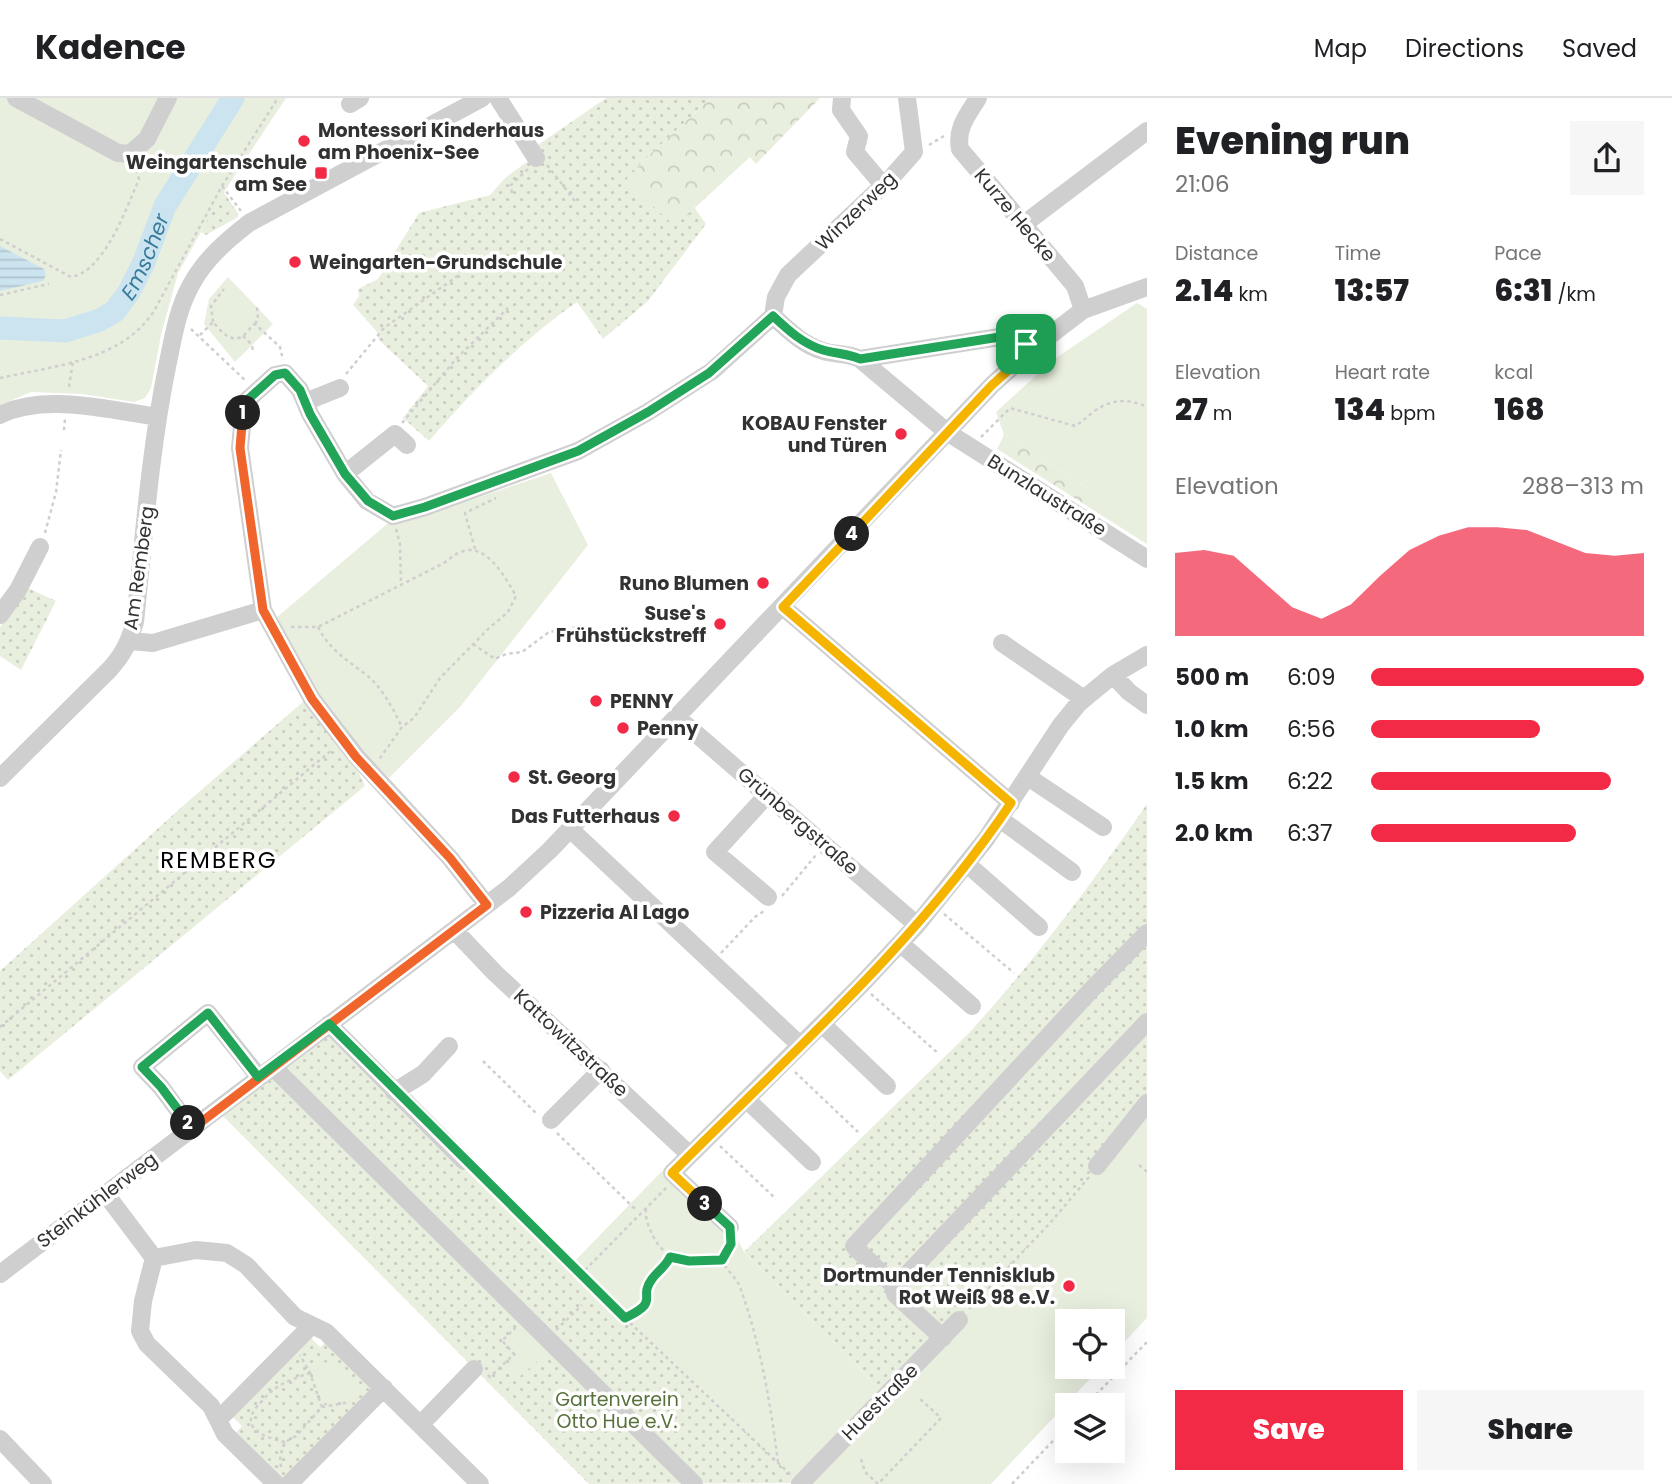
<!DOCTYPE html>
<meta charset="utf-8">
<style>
:root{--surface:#fff;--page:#f6f6f6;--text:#202124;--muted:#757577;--line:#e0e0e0;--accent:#f22a46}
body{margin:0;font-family:Poppins,sans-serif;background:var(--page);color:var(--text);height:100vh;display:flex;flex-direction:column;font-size:26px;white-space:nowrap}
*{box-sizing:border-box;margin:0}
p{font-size:23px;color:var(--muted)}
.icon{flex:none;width:38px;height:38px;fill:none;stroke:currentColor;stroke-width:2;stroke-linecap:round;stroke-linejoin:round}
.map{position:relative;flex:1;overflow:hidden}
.details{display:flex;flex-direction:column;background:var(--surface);width:525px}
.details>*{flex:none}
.tools{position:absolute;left:1055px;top:1211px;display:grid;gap:14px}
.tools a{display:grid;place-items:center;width:70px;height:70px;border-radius:0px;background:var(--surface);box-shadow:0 7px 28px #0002;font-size:35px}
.pin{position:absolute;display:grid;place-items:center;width:60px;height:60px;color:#fff;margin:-30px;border-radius:14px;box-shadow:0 4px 10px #0006}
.km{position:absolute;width:35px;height:35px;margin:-18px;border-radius:50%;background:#222;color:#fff;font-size:19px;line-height:35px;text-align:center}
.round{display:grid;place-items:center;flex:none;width:74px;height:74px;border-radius:0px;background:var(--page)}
.headline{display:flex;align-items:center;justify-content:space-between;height:119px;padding:0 28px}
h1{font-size:38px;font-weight:800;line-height:52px}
.figures{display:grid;grid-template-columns:repeat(3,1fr);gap:10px;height:119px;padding:7px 28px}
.figures div{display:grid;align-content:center}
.figures b{font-size:30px;font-weight:800}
.figures small{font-size:19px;font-weight:400}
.figures p{font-size:19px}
.chart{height:196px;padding:14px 28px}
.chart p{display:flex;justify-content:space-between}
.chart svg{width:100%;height:126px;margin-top:7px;fill:var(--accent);opacity:.7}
.primary-button{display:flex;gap:14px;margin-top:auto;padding:14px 28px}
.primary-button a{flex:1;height:80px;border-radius:0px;background:var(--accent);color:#fff;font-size:28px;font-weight:800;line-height:80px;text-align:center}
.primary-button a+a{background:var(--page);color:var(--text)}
ul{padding:0 28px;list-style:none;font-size:23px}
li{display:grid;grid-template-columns:112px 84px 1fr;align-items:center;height:52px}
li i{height:18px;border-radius:9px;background:var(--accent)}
header{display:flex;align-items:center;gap:42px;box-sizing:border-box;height:98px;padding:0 35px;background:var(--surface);border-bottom:2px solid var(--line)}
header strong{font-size:33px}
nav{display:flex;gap:38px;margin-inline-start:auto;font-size:24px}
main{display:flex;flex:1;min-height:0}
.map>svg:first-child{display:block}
</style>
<header>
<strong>Kadence</strong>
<nav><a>Map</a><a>Directions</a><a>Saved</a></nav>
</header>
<main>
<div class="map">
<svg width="1147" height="1386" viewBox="0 0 1147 1386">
<defs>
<pattern id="grass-dots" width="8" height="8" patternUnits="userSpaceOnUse" patternTransform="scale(1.75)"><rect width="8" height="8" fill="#e9efdf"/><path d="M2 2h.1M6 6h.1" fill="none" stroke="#c8cdc0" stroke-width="1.8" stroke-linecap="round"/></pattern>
<pattern id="forest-crowns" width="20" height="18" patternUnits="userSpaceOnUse" patternTransform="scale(1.75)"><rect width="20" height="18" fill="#e9efdf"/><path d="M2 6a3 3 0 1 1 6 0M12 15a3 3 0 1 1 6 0" fill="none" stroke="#c8cdc0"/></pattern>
<pattern id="water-rules" width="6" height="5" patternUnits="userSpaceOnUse" patternTransform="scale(1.75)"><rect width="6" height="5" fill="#cbe4ef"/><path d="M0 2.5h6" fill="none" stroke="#afc4cd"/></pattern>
</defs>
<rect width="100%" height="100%" fill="#fff"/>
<path fill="url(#grass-dots)" d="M606,0H711L642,64L626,83L676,127L694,109L706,126L648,203L603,241L577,204C520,244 474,291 429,343L403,320L428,288L379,242L377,234L353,207L359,198L358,191L378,181L419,115L490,97L505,80L539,55L535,49Z
M223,93L238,115V119L206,137L201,134Z
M28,490L56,503L21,572L0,558V529Z
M304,603L359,675L365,688L8,982L0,973V873L184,707Z
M1147,706V1005L1051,1124L886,1298L744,1154L968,936C1034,864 1091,786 1147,706Z
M329,926L590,1187L800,1385L589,1386L217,1012Z
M311,1240L320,1249L328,1242L375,1290L282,1383L235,1336L242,1328L232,1318Z"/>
<path fill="url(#forest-crowns)" d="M711,0H820L756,66L750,59L675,128L625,83L642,64Z
M1004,337L1147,427V446L997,351Z"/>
<path fill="#e9efdf" d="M0,0H286L222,97L178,175L161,237L151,290L145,300L134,304L82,296L31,294L0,307Z
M228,179L273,226L235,264L204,226L209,201Z
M1137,205L1147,211V446L1084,406L1093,393L1004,337L996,314L1053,262Z
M551,375L588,447L460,609L389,680L367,658L319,598L276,520L387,426L407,423Z
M1147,1005V1220L1113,1256V1223H1068V1269H1101L991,1386H801L570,1168L662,1073L735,1136L744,1154L886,1298L1051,1124Z
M522,1228H525L551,1251L517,1281L505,1269L516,1256L507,1244Z
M326,1264C346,1268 352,1272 357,1293L350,1302L329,1306L324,1305L310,1270Z"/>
<path fill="url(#water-rules)" d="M0,148L44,171L46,177L43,183L0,193Z"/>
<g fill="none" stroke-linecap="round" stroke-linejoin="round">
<path stroke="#cbe4ef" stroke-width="23" id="s1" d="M0,230L65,233L100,222L115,213L129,194L144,164L165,108L233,0"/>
<path stroke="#cfcfcf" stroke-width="2.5" stroke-dasharray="3.5 3.5" stroke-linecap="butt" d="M929,47L944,38
M547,67L575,103
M222,88L241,113
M512,95L511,87L528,71
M0,141L71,179C104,174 127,109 139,81L135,69
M0,197L49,186
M213,224L211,208L224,191
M255,226L258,221L257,209
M191,231L247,284
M200,237L213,224C220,232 230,246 243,238C247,235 250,229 255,226L280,249L283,262
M243,238L252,247L253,254
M346,276L384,230L459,177
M0,280C53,268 122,263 154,213L222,88L278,0
M69,289L73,263
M402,325L456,261L508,210
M64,332L65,321
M981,339L1010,310L1075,328C1082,324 1087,319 1093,314C1111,301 1128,300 1147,309
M396,431L400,446L401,487
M45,435L56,394L61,352
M475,451L465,415L496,400
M291,529H318L442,466C448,463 454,456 461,454C485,443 506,480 516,498L508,514L488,531L440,580L414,620L402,629L378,663
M318,529C329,552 350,564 369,579C384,593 393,611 402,629
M473,546L495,561L506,556L522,554L549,534L578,529
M782,798L816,757
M944,816L1014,875
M721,855L755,819L764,813
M871,896L939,956
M0,929L333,651
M483,963L537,1016
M795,974L858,1034
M557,1035L635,1111
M720,1048L776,1101
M1139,1067L1147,1074
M475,1073L590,1187L791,1377
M646,1111C645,1120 649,1130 653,1138C668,1169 694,1160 722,1162
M731,1142L729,1151L722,1162C726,1172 736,1179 740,1189C760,1244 771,1307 778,1365
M580,1177L666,1090
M969,1211L1051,1124L1089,1079
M626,1219L645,1209L649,1184L665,1167L670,1159
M556,1232L582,1207
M488,1277L490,1279L514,1256L502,1243L516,1229
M1086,1307L1147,1244
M322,1309L350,1304
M285,1344C261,1339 236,1328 262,1303C267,1297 272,1292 279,1288C286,1283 301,1278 310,1275
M861,1361L865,1374L878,1386L941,1320L919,1300
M281,1369L280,1358L285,1344L296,1338L322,1309L310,1275L300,1257
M1012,1386L1068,1327"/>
<path stroke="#cfcfcf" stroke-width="18" d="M16,0L118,55L130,56L147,41L168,0
M498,0L536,60
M842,0L841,12L859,38L855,54L883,87
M978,0C967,18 956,30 960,51L1075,188L1083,212
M350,6L360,0
M1024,126L1147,33
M773,218C788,232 803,247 823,253C836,257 847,255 860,261L1006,238L1021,243L1032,251
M773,218L776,199L788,177L891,80L914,54L907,0
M860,261L947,334L1147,461
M305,304L340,290
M0,317C45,295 110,312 158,319
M345,376L395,336L407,347
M783,509L1011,705
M0,517L18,492L40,449
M130,543L153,545L263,512
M1002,545L1084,601
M1113,577L1129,594L1147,607
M678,620L917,827
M1028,679L1103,729
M0,680L109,572C123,557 129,544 135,524C144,439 150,353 167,269C173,241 177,212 191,187C205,161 226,143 249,125L482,0
M767,697L715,754L768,799
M1000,721L1072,774
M570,731L800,947
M967,766L1039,829
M487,807L450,760L357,659L312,601L263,512L240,350L244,305L275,277L285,275L300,292L310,316L345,376L367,403L393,418L425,409L578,353L648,314L712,273L773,218
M454,832L495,875L690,1057
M901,846L972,908
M329,926L464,1063
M822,926L887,988
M273,969L694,1386
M394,994L423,976L449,948
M746,1001L812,1064
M551,1022L601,972
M192,1031L161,989L142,969L208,915L259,979
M1097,1068L1147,1005
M105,1095L154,1160L196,1152L227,1155L246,1167L295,1219L326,1234L480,1386
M730,1129L672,1075L861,887L917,827L986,741L1061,627L1079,605L1113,577L1147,557
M154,1160L143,1203L140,1233L147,1246L211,1308L225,1336L276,1386
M0,1176L454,832L509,790L550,752L992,287L1032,251L1083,212L1147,189
M895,1189L1147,924
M943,1240L895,1196V1189L854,1148L1093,890L1147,835
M218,1322L311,1228
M421,1326L474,1271
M0,1341L43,1386
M289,1386L384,1290
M800,1386L959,1222"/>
</g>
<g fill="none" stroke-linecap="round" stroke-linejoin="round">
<g stroke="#fff" stroke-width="14">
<path id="split-1" d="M243,315L244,305L275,277L285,275L300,292L310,316L345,376L368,403L393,418L425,409L578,353L648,314L709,275L773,218C788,232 803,246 823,252C836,256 847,255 860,261L1006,238L1026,246"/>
</g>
<g stroke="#fff" stroke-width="14">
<path id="split-2" d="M188,1025L192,1031L487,807L450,760L356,659L312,601L263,512L240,350L243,315"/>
</g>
<g stroke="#fff" stroke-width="14">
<path id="split-3" d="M188,1025L161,989L142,969L208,915L258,979L329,926L625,1220C662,1202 637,1201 652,1181C658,1173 666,1168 670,1159L689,1163L722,1162L731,1146L730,1129L705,1106"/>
</g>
<g stroke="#fff" stroke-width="14">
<path id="split-4" d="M705,1106L672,1075C790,956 917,845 1011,705L783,509L852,436"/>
</g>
<g stroke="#fff" stroke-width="14">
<path id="split-5" d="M852,436L992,287L1032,251L1026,246"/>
</g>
<use href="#split-1" stroke="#22a559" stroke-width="9"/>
<use href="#split-2" stroke="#f0652b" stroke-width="9"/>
<use href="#split-3" stroke="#22a559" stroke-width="9"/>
<use href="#split-4" stroke="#f5b400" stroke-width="9"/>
<use href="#split-5" stroke="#f5b400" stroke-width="9"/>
</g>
<g fill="#f22a46" stroke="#fff" stroke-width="2.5">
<circle cx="304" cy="43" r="7"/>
<rect x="314" y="68" width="14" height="14" rx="3.5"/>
<circle cx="295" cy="164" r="7"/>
<circle cx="901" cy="336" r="7"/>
<circle cx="763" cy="485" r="7"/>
<circle cx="720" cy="526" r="7"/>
<circle cx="596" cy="603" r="7"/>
<circle cx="623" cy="630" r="7"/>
<circle cx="514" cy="679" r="7"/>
<circle cx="674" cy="718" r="7"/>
<circle cx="526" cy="814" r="7"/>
<circle cx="1069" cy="1188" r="7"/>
</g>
<g text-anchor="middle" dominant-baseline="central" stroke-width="7" stroke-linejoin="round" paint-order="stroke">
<g font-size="19" font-weight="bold" fill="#323232" stroke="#fff" text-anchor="start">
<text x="318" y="32">Montessori Kinderhaus<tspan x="318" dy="22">am Phoenix-See</tspan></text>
<text x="307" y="64" text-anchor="end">Weingartenschule<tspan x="307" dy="22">am See</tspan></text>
<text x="309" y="164">Weingarten-Grundschule</text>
<text x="887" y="325" text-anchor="end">KOBAU Fenster<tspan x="887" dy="22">und Türen</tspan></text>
<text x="749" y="485" text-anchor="end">Runo Blumen</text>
<text x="706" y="515" text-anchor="end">Suse's<tspan x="706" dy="22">Frühstückstreff</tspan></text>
<text x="610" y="603">PENNY</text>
<text x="637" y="630">Penny</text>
<text x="528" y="679">St. Georg</text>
<text x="660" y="718" text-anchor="end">Das Futterhaus</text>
<text x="540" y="814">Pizzeria Al Lago</text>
<text x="1055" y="1177" text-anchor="end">Dortmunder Tennisklub<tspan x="1055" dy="22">Rot Weiß 98 e.V.</tspan></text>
</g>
<g font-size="19" fill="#323232" stroke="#fff">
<text transform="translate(856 113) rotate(-44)">Winzerweg</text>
<text transform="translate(1015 117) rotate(50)">Kurze Hecke</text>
<text transform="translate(1047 397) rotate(32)">Bunzlaustraße</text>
<text transform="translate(139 470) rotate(-82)">Am Remberg</text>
<text transform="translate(798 723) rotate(41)">Grünbergstraße</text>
<text transform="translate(571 945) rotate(43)">Kattowitzstraße</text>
<text transform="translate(97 1102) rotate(-37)">Steinkühlerweg</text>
<text transform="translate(880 1304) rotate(-45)">Huestraße</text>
</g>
<g font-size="19" fill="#58713b" stroke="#fff">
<text x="617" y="1301">Gartenverein<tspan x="617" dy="22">Otto Hue e.V.</tspan></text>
</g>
<g font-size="21" font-style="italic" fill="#387b9b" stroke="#fff">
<text stroke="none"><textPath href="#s1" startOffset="182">Emscher</textPath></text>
</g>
<g font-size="23" letter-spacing="2" fill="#000" stroke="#fff">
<text x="219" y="762">REMBERG</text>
</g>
</g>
</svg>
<div class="tools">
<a><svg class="icon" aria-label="locate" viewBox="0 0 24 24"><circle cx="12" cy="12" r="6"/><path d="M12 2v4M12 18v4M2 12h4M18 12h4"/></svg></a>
<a><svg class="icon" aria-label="layers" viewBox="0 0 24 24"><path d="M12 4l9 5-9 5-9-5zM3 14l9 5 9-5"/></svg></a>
</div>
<div class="pin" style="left:1026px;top:246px;background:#1e9e55"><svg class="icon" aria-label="arrive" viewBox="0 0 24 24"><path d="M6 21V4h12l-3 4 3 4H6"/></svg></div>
<b class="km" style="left:243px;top:315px">1</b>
<b class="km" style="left:188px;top:1025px">2</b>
<b class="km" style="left:705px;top:1106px">3</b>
<b class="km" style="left:852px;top:436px">4</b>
</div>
<section class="details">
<div class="headline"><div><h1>Evening run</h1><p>21:06</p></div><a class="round"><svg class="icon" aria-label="share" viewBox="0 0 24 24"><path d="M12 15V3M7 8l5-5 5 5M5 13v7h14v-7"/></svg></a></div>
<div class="figures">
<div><p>Distance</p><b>2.14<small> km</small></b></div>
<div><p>Time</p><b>13:57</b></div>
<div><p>Pace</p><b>6:31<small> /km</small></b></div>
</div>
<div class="figures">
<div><p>Elevation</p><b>27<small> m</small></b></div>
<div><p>Heart rate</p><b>134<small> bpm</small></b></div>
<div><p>kcal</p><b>168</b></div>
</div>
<div class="chart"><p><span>Elevation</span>288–313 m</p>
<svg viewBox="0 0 160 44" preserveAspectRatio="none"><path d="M0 44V15L10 14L20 16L30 25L40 34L50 38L60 33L70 23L80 14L90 9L100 6L110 6L120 7L130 11L140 15L150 16L160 15V44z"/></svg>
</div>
<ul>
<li><b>500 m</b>6:09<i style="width:100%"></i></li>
<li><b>1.0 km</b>6:56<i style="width:62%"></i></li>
<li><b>1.5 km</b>6:22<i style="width:88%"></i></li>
<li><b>2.0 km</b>6:37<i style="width:75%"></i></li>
</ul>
<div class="primary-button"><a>Save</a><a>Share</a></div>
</section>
</main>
